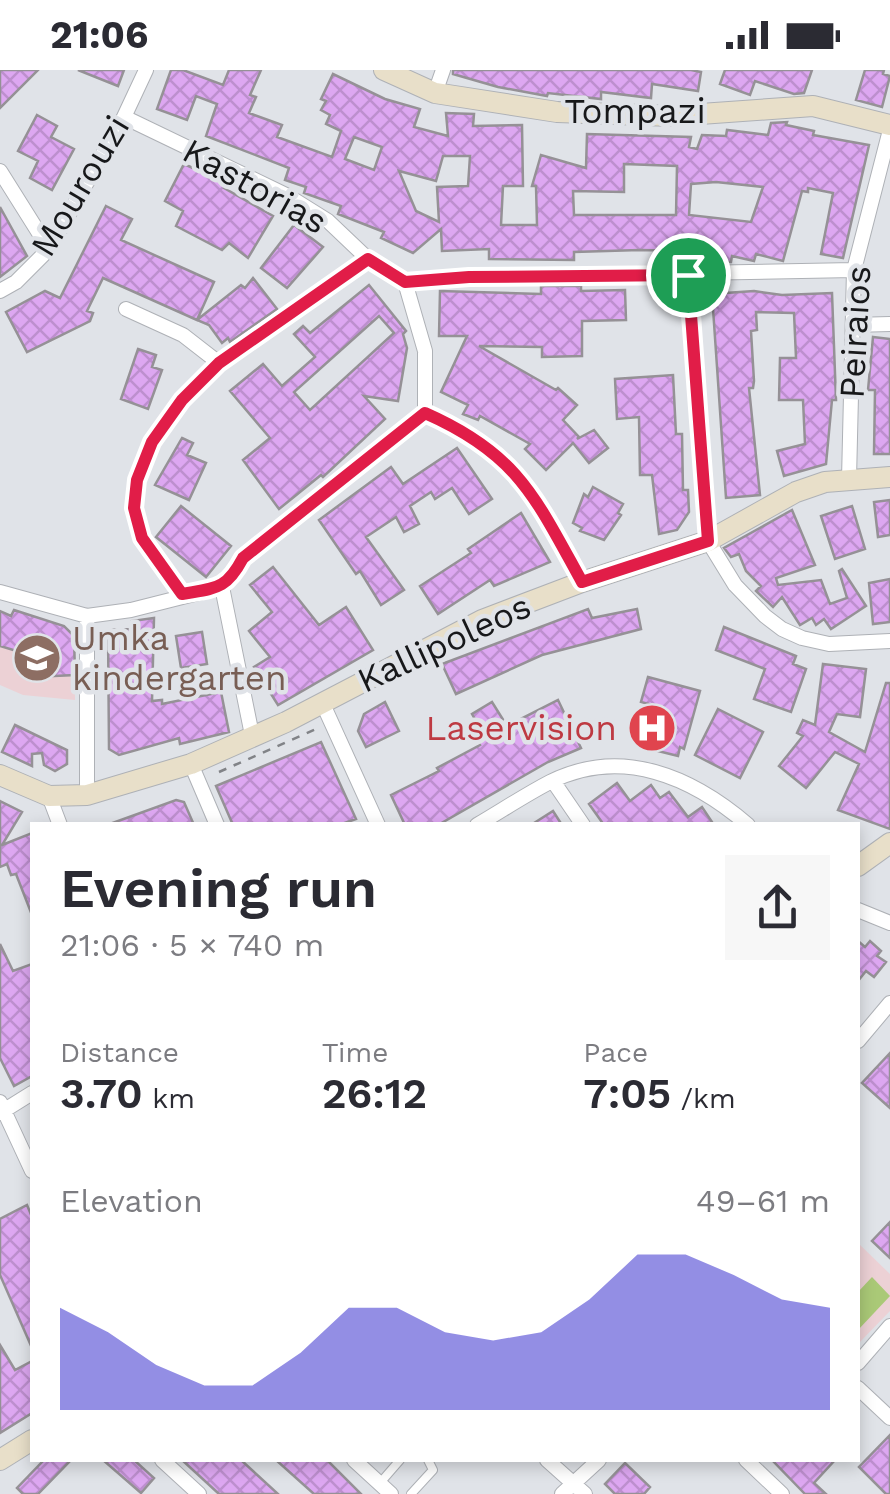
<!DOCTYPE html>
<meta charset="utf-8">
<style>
:root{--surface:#fff;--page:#f7f7f7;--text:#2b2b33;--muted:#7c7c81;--accent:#665fd9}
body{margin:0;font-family:"Work Sans",sans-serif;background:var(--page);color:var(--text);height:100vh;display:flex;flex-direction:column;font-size:38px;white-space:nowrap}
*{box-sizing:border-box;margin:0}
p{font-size:32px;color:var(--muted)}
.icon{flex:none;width:55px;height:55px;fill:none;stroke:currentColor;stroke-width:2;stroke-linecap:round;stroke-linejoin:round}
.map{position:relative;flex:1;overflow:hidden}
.side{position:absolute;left:30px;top:752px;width:830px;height:640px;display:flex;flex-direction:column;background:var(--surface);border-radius:0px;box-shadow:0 5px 15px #0003}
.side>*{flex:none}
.pin{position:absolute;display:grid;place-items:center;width:85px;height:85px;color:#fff;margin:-42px;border:5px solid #fff;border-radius:50%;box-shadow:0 2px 10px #0007}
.round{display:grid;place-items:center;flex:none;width:105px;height:105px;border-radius:0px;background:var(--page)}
.head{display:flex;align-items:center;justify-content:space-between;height:170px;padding:0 30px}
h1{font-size:55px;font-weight:600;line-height:75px}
.stats{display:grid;grid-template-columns:repeat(3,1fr);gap:15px;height:170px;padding:10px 30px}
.stats div{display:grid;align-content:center}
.stats b{font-size:42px;font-weight:600}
.stats small{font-size:28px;font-weight:400}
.stats p{font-size:28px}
.chart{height:280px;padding:20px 30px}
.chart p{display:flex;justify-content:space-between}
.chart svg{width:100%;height:180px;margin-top:10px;fill:var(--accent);opacity:.7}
.status{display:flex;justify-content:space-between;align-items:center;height:70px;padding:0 50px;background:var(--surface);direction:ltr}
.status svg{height:28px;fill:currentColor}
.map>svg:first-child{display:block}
</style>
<div class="status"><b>21:06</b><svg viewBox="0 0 49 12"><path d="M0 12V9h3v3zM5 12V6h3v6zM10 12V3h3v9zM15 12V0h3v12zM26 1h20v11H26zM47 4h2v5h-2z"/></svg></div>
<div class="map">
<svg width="890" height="1424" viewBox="0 0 890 1424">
<defs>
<pattern id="building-cross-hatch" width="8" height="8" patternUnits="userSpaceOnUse" patternTransform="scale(2.5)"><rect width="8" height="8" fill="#dda7f1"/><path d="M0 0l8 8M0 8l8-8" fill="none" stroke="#bd8fce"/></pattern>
</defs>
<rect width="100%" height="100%" fill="#e0e3e8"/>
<path fill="#ecd1d5" d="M14,540L64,556L74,566L75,630L23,625L0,615V571Z
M858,1123V1173L890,1204V1241L858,1274Z"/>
<path fill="#aac977" d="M872,1207L890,1226L858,1260V1222Z"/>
<path fill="url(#building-cross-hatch)" stroke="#959196" stroke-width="2.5" fill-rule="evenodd" d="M0,0H38L0,38Z
M78,0H124L118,16Z
M171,0H183L223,15L229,0H261L250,25L256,27L249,43L282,55L277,67L332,87L341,61L326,54L330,45L321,40L326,31L321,29L333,4L385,29L420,39L414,57L448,66L446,43L474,44L473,56L522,55L523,116H503L501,155H537L536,116H532L541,85L586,98L587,64L691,67L689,77L697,79L702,65L726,66L727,60L768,65L771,53L787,52L786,55L814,61L813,65L869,75L843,188L821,184L833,123L808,118V122L802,121L783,191L756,184L754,191L732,186L731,192H707L687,190V181L640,180L574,182V190L489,189V179L442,181L441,159L413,183L381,168L384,162L338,144L341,136L304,123L306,117L285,110L289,98L206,66L217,34L196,26L187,50L157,39ZM354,67L382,77L374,100L345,89ZM443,86H470L468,116L437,117L439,152L416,141L399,101L436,111ZM624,94L677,96L676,145H574L573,121L624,122ZM716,112L763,117L751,152L689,145L691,114Z
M453,0H691L701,2L698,21L652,14L651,28L601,22V29L548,23L547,26L498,17L453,4Z
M725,0H812L804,23L794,24L755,11L750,25L720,14Z
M865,0H884L883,4L890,6L882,37L856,30Z
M37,45L57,56L51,67L74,79L52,120L30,108L38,91L18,81Z
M184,94L226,113L224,118L273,146L248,188L229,173L222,180L176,156L183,141L165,131Z
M106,136L132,149L121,170L214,212L197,250L103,208L87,241L93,243L90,251L27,282L6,242L45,221L60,228Z
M0,137L27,186L0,207Z
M294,155L323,177L287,218L261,198Z
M253,208L277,239L230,272L228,268L222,273L209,255L197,250L241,215L245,218Z
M369,215L406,261L403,264L407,278L398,331L364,326L385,349L323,407L321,405L279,439L243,390L270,368L230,321L263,294L282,316L315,287L294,264L303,256L310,263ZM379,246L394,263L310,340L294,322Z
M541,216H581V221L625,220L626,250L582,251V286L542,287V277L479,276L556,320L558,318L577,335L563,350L579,367L577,369L594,360L608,378L589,393L573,373L546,400L525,379L530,374L480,346L478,350L463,344L468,335L441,322L467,266H439L440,221L541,224Z
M754,221L782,225L832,223L836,330H832L826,394L784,406L777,381L805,374L803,330H779L780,288H796L794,243L756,242L757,260L751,261L754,311L753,318H749L760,425L726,428L712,224Z
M873,267L890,269V384H874L875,320H868Z
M138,279L156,285L152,297L162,300L148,339L121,329Z
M673,305L676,364H682L683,420H688L689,442L677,460L659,464L652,405H640L639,347L617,349L615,309Z
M182,368L193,373L187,385L206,393L189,430L155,415Z
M457,378L492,429L469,444L452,418L435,429L431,422L410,436L419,454L404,462L396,447L366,467L404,520L381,535L360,501L356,504L319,450L391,397L403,414Z
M593,417L623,434L618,443L621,445L604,470L580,461L582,458L573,453L584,424L588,427Z
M890,430V465L878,467L874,432Z
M181,436L231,476L206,507L156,467Z
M852,436L865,479L835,489L821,446Z
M792,440L815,495L776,508L778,515L821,510L830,534L847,528L839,501L842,499L866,536L831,559L824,549L816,555L812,548L800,555L782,527L773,537L756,521L761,516L746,501L739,484L731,487L724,478Z
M521,443L550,492L494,516L490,510L438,544L420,516L471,483L468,479Z
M273,497L319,555L346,537L373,580L278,635L254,597L270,587L249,561L272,542L250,515Z
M890,509V552L873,554L869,513Z
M588,539L592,548L637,539L641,559L542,585L456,624L442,594Z
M14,540L64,556L74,566L75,605L33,607V586L0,576V541L11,546Z
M154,548L152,631L162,630V634L221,622L229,662L180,674L179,668L119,685L109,679L108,560L132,559V551Z
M724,557L796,586L793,594L806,599L791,642L754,629L765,599L716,580Z
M202,562L207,594L181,598L176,566Z
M823,594L866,599L860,647L837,644L829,662L865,682L886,613H890V759L838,740L859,694L835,682L806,718L779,696L803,666L797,663L803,650L815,655Z
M648,607L700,621L684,679L680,677L678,686L642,677L652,635L641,632Z
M558,630L581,678L548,692L438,755H405L391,725L439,701L437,698L480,675L477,669L484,665L472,644L492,632L507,656Z
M385,632L399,661L366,677L358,661L364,644Z
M718,639L763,662L740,708L695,685Z
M15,655L67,680V694L55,701L44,695L42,683L32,684V696L2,682Z
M321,672L356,749L339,755H233L216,716Z
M617,713L630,731L651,715L660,728L669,722L688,747L702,737L714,755H604L589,734Z
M176,730L184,732L194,755H107Z
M0,731L22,742L2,775L32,763V845L16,804L11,805L7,794L0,797Z
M553,741L562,755H531Z
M858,871L865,877L870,871L881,881L877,886L886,892L874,907L866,901L858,911Z
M0,874L13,901L32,894V1006L14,1016L0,988Z
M890,983V1038L862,1013Z
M27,1135L32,1147V1278L0,1205V1149Z
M890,1152V1188L872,1171Z
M0,1275L15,1300L32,1291V1343L0,1363Z
M890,1365V1424H886L859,1397Z
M44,1390H71L38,1424H23L17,1418Z
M103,1390H134L154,1408L141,1423Z
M182,1390H241L278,1424H219Z
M276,1390H327L361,1424H314Z
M772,1390H835L814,1413L826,1424H805Z
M625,1393L650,1417L644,1424H615L605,1414Z"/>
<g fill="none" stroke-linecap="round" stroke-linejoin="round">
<g stroke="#aeb1b6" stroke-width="10">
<path id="lane" d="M380,1413L400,1390
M411,1424L433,1400L428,1390"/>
</g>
<g stroke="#aeb1b6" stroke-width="16">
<path id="street" d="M435,23L443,0
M124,47L288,126L328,151L368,189L405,212L469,207L854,200
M0,101L49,179
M688,205L708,471L735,515L765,546L782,559L802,568L829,574L890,571
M405,212L425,281V343
M0,221L16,212L49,179L124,47L146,0
M126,239L183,265L219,293
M853,255L890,254
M425,343C518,384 535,428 582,512
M849,409L854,200L890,60
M222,517L252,665
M0,522L87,546L131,540L222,517L233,506L243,488L425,343
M182,525L142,468L134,439L137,410L152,372L183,330L219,293L368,189
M322,632L378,755
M191,694L217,755
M553,711L583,755
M87,725V546
M49,726L60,755
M477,755C501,741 525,725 550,712C622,676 692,707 748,755
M858,840L890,853
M858,971L890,933
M0,1032L32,1101
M0,1043L32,1023
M858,1293L890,1256
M858,1318L890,1348
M162,1390L199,1424
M354,1390L391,1424
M547,1390L585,1424
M746,1390L782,1424
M562,1424L599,1390"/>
</g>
<g stroke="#aeb1b6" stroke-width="22">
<path id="secondary" d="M384,0L435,23L557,42L672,46L813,36L890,55
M0,705L49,726L87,725L191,694L286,652L482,550L582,512L708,471L796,422L825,412L890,407
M858,796L890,773
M0,1390L32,1370"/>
</g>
<path stroke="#818387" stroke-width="2.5" stroke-dasharray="8 8" stroke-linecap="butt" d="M219,702L316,659"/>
<use href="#lane" stroke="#fff" stroke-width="8"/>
<use href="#street" stroke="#fff" stroke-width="14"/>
<use href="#secondary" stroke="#e8dfc9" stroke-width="20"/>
</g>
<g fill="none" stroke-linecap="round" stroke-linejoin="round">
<g stroke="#fff" stroke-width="20">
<path id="route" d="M368,189L405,212L469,207L688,205L708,471L582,512C535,427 518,384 425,343L243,488C226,520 216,518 182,524L142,468L134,438L137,410L152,372L182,330L219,293Z"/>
</g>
<use href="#route" stroke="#e11d48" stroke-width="12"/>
</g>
<defs>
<g id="school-disc" transform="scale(2.5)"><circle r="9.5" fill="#8d6e63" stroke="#e0e3e8"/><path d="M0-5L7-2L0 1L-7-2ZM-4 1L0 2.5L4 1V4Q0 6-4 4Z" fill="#fff"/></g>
<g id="hospital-disc" transform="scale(2.5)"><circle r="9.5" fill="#e0444e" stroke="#e0e3e8"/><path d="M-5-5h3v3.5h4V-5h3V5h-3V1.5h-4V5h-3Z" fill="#fff"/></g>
</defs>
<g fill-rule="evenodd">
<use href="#school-disc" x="37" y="588"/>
<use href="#hospital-disc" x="652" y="658"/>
</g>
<g text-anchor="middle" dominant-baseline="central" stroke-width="9" stroke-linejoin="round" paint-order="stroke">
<g font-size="35" fill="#17181a" stroke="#e0e3e8">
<text x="635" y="41">Tompazi</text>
<text transform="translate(80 116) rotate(-59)">Mourouzi</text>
<text transform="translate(255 116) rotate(29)">Kastorias</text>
<text transform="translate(855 262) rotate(-87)">Peiraios</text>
<text transform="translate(444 573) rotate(-25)">Kallipoleos</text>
</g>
<g font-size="35" fill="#785e54" stroke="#e0e3e8" text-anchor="start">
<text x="72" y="568">Umka<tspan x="72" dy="40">kindergarten</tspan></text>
</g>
<g font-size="35" fill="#be3a42" stroke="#e0e3e8" text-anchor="end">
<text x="617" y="658">Laservision</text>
</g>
</g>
</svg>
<div class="pin" style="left:688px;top:205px;background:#1e9e55"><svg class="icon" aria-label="arrive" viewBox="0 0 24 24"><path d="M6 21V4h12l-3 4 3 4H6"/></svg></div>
<section class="side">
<div class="head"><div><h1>Evening run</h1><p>21:06 · 5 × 740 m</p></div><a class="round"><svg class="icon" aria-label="share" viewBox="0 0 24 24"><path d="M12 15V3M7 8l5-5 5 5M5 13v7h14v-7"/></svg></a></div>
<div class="stats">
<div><p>Distance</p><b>3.70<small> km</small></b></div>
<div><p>Time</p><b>26:12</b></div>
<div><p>Pace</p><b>7:05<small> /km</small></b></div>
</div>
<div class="chart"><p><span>Elevation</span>49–61 m</p>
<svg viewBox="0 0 160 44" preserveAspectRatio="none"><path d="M0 44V19L10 25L20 33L30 38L40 38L50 30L60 19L70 19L80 25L90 27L100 25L110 17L120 6L130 6L140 11L150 17L160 19V44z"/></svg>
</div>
</section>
</div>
